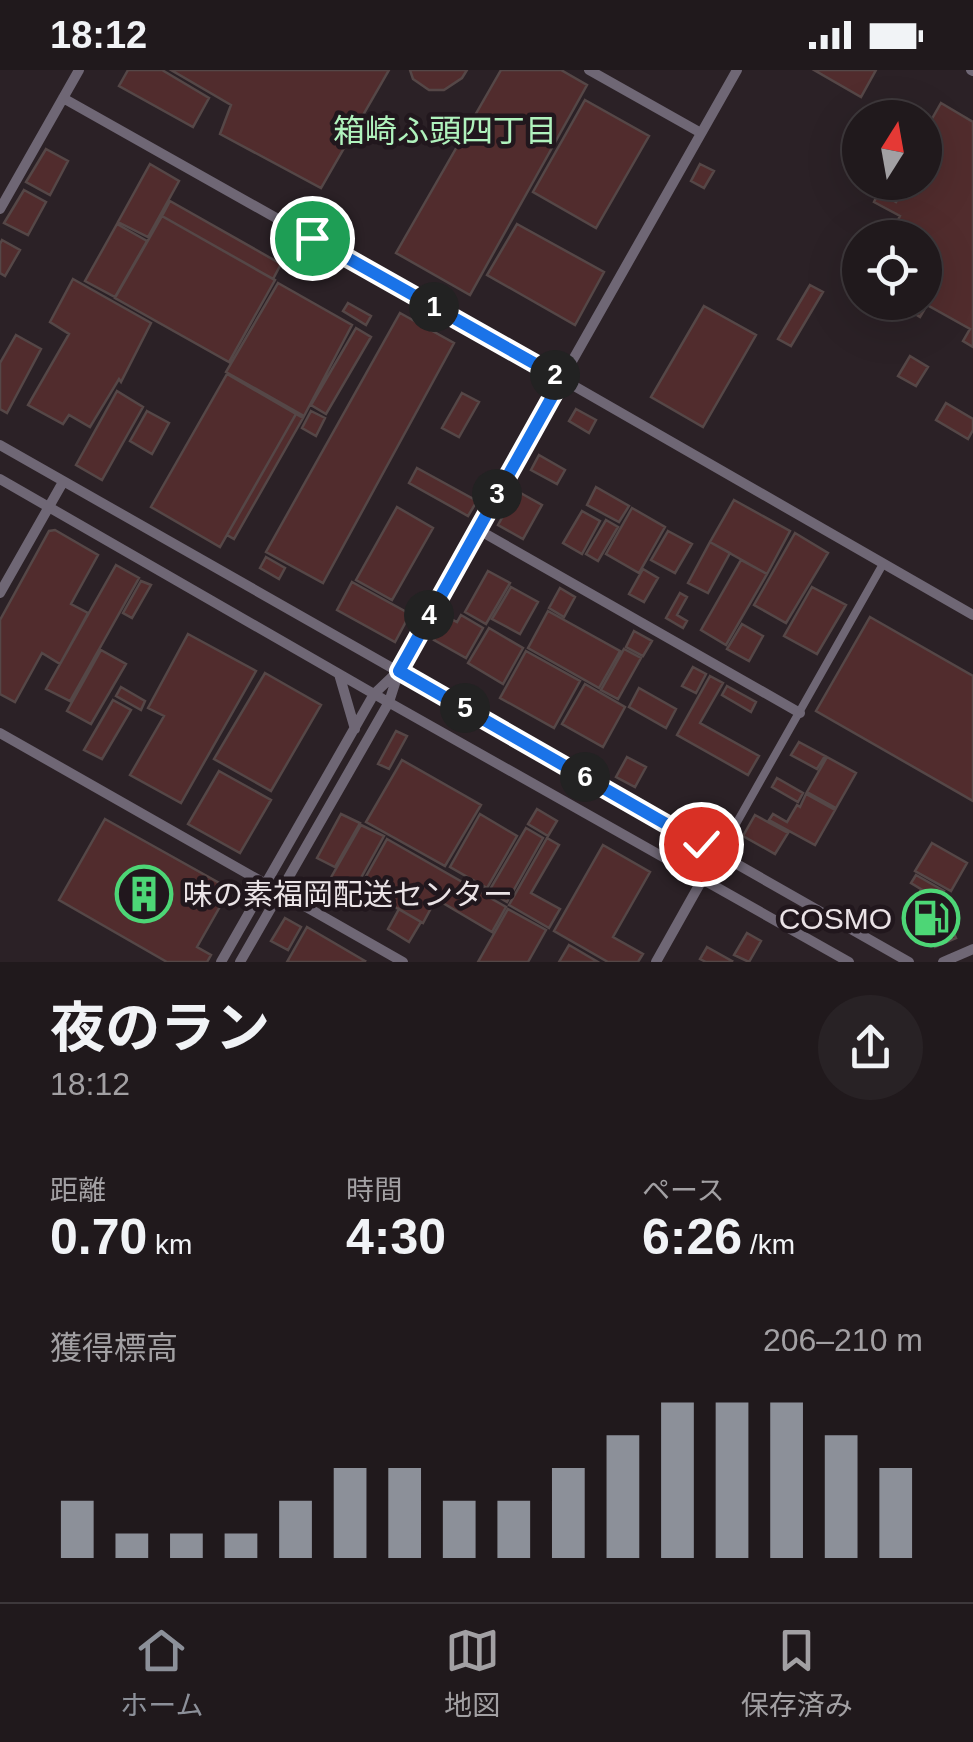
<!DOCTYPE html>
<html lang="ja">
<meta charset="utf-8">
<style>
:root{--surface:#20191c;--page:#282225;--text:#f1f3f6;--muted:#a2a0a3;--line:#3d383b;--accent:#8c9099}
body{margin:0;font-family:Arial,"Noto Sans JP",sans-serif;background:var(--page);color:var(--text);height:100vh;display:flex;flex-direction:column;font-size:38px;white-space:nowrap}
*{box-sizing:border-box;margin:0}
p{font-size:32px;color:var(--muted)}
.icon{flex:none;width:55px;height:55px;fill:none;stroke:currentColor;stroke-width:2;stroke-linecap:round;stroke-linejoin:round}
.map{position:relative;height:892px;overflow:hidden}
.details{display:flex;flex-direction:column;background:var(--surface);flex:1}
.details>*{flex:none}
.needle{width:65px;rotate:11deg}
.buttons{position:absolute;left:842px;top:30px;display:grid;gap:20px}
.buttons a{display:grid;place-items:center;width:100px;height:100px;border-radius:50%;background:var(--surface);box-shadow:0 10px 40px #0002,0 0 0 2px var(--line);font-size:50px}
.pin{position:absolute;display:grid;place-items:center;width:85px;height:85px;color:#fff;margin:-42px;border:5px solid #fff;border-radius:50%;box-shadow:0 2px 10px #0007}
.km{position:absolute;width:50px;height:50px;margin:-25px;border-radius:50%;background:#222;color:#fff;font-size:28px;line-height:50px;text-align:center}
.round{display:grid;place-items:center;flex:none;width:105px;height:105px;border-radius:52px;background:var(--page)}
.overview{display:flex;align-items:center;justify-content:space-between;height:170px;padding:0 50px}
h1{font-size:55px;font-weight:700;line-height:75px}
.metrics{display:grid;grid-template-columns:repeat(3,1fr);gap:15px;height:170px;padding:10px 50px}
.metrics div{display:grid;align-content:center}
.metrics b{font-size:50px;font-weight:700}
.metrics small{font-size:28px;font-weight:400}
.metrics p{font-size:28px}
.chart{height:280px;padding:20px 50px}
.chart p{display:flex;justify-content:space-between}
.chart svg{width:100%;height:180px;margin-top:10px;stroke:var(--accent);stroke-width:6}
.status{display:flex;justify-content:space-between;align-items:center;height:70px;padding:0 50px;background:var(--surface);direction:ltr}
.status svg{height:28px;fill:currentColor}
.tabs{display:flex;justify-content:space-around;align-items:center;height:140px;border-top:2px solid var(--line);background:var(--surface);font-size:28px;color:var(--muted)}
.tabs a{display:grid;justify-items:center;gap:5px}
.tabs .selected{color:var(--accent)}
.map>svg:first-child{display:block}
</style>
<div class="status"><b>18:12</b><svg viewBox="0 0 49 12"><path d="M0 12V9h3v3zM5 12V6h3v6zM10 12V3h3v9zM15 12V0h3v12zM26 1h20v11H26zM47 4h2v5h-2z"/></svg></div>
<div class="map">
<svg width="973" height="892" viewBox="0 0 973 892">
<rect width="100%" height="100%" fill="#2b2126"/>
<path fill="#512c2d" stroke="#554747" stroke-width="2.5" d="M128,0H162L209,28L193,57L119,16Z
M171,0H389L321,118L220,64L231,35Z
M410,0H467L462,8L444,20H429L413,9Z
M501,0H561L587,15L470,225L396,183Z
M814,0H876L861,27Z
M585,30L649,66L596,158L533,122Z
M941,33L973,52V277L963,271L970,259L927,235L920,247L896,232H925V168H888L900,146L874,132L879,122L896,132L908,112H925V61Z
M46,79L68,91L50,125L26,112Z
M150,94L179,111L148,167L118,152Z
M700,94L714,101L704,118L691,111Z
M24,120L46,132L28,165L4,153Z
M170,131L281,194L273,209L162,146Z
M162,146L275,210L229,292L115,228Z
M117,154L147,171L115,227L85,211Z
M517,154L604,202L575,255L487,205Z
M2,170L20,180L5,206L0,203V174Z
M73,209L151,253L121,312L119,309L90,357L69,345L63,354L28,335L69,264L50,252Z
M278,213L352,255L304,346L226,302Z
M810,215L823,222L791,276L778,269Z
M348,233L371,246L366,255L343,241Z
M704,236L756,265L703,357L651,327Z
M400,243L454,273L323,513L266,482Z
M356,258L371,267L326,344L311,335Z
M16,265L41,279L7,343L0,339V293Z
M910,286L928,297L916,316L898,306Z
M227,304L296,344L220,477L151,437Z
M117,321L143,337L102,410L76,395Z
M462,323L479,332L459,367L442,358Z
M946,333L973,349V360L968,369L936,350Z
M576,339L596,350L589,363L569,351Z
M147,341L169,353L152,384L130,371Z
M311,341L325,348L316,366L302,358Z
M296,344L303,348L234,469L227,465Z
M539,385L565,400L557,414L531,400Z
M417,398L477,431L468,446L409,413Z
M596,417L629,436L619,452L587,435Z
M517,421L542,435L523,469L498,455Z
M734,430L790,461L767,504L710,472Z
M397,437L433,458L392,530L356,510Z
M632,438L665,457L639,503L606,484Z
M582,441L600,451L582,484L563,473Z
M606,450L618,457L598,491L586,484Z
M55,460L98,485L71,534L88,543L60,594L42,583L15,632L0,624V550L49,461Z
M668,461L692,474L675,503L651,490Z
M795,463L828,483L786,553L754,535Z
M710,472L730,483L708,523L688,513Z
M266,487L285,498L279,509L260,498Z
M741,490L767,504L726,575L701,560Z
M116,495L139,508L70,631L46,619Z
M643,499L658,508L644,532L629,524Z
M488,501L510,513L486,554L465,542Z
M141,511L151,515L132,548L123,543Z
M352,512L410,544L395,572L337,540Z
M511,517L538,532L520,564L492,549Z
M812,517L846,535L817,584L784,566Z
M560,518L575,527L564,547L549,538Z
M680,523L687,527L677,545L687,551L683,558L666,548Z
M548,541L620,581L599,618L528,578Z
M461,545L483,558L466,588L434,570L447,547L457,552Z
M870,547L973,606V731L816,641Z
M742,554L763,566L749,591L727,579Z
M489,558L523,578L503,614L468,593Z
M634,561L652,571L643,586L626,577Z
M188,564L256,601L181,733L130,705L164,646L148,638Z
M624,579L641,588L618,629L601,620Z
M101,580L126,594L91,654L67,641Z
M526,581L580,611L554,658L500,628Z
M693,597L706,604L696,623L682,616Z
M265,603L321,635L271,721L214,689Z
M710,606L723,613L700,653L759,686L748,705L677,665Z
M585,614L625,637L603,677L562,654Z
M727,616L756,632L751,642L722,625Z
M121,617L145,631L141,640L116,626Z
M639,618L676,639L666,658L629,637Z
M113,630L131,640L102,689L84,680Z
M396,661L407,666L389,699L378,694Z
M799,672L825,686L817,699L791,685Z
M627,687L646,697L635,717L616,707Z
M827,687L856,703L836,738L807,722Z
M402,690L481,735L445,796L366,752Z
M219,701L271,730L240,783L188,754Z
M777,708L803,723L798,732L772,717Z
M806,724L835,740L815,775L769,750L773,744L787,752L797,735L800,737Z
M537,739L557,751L548,766L528,754Z
M341,744L360,753L335,797L317,788Z
M480,744L517,766L487,818L450,797Z
M755,745L788,763L775,784L743,766Z
M105,749L230,819L197,877L211,885L207,892H167L59,830Z
M361,755L384,766L352,824L329,811Z
M526,758L543,768L507,832L489,821Z
M547,768L559,775L531,823L560,839L549,858L509,835Z
M387,769L506,837L492,862L436,829L423,853L360,817Z
M932,773L967,793L951,821L915,801Z
M603,775L650,802L613,867L643,884L638,892H608L554,861Z
M916,805L944,821L939,830L911,813Z
M920,819L939,830L935,833L947,859L951,857L956,868L935,877L919,843L924,840Z
M399,839L421,852L409,872L388,859Z
M508,839L546,860L528,892H478Z
M285,848L301,857L288,880L271,871Z
M307,857L365,891L364,892H287Z
M747,863L761,871L749,892L734,885Z
M569,875L598,892H559Z
M707,877L732,891L731,892H706L700,889Z"/>
<g fill="none" stroke-linecap="round" stroke-linejoin="round">
<path stroke="#6f6775" stroke-width="8" d="M702,810L719,784L883,494"/>
<path stroke="#6f6775" stroke-width="10" d="M589,0L701,63
M971,0L973,1
M63,28L562,309L973,545
M0,139L79,0
M0,375L909,892
M0,409L374,624L849,892
M477,459L800,643
M0,523L63,412
M339,604L355,659
M0,663L403,892
M221,892L374,624L396,603
M240,892L389,632L399,601L477,459L737,0
M656,892L702,810
M943,892L973,879"/>
</g>
<g fill="none" stroke-linecap="round" stroke-linejoin="round">
<g stroke="#fff" stroke-width="20">
<path id="route" d="M312,168L562,309L399,601L701,774"/>
</g>
<use href="#route" stroke="#1a73e8" stroke-width="12"/>
</g>
<defs>
<g id="building-ring" transform="scale(2.875)"><circle r="9.5" fill="#21171d" stroke="#4dd676" stroke-width="1.5"/><path d="M-4-6H4V6H1V3H-1V6H-4ZM-2.5-4.3h1.7v1.8h-1.7ZM.8-4.3h1.7v1.8H.8ZM-2.5-1h1.7V.8h-1.7ZM.8-1h1.7V.8H.8Z" fill="#4dd676"/></g>
<g id="fuel-ring" transform="scale(2.875)"><circle r="9.5" fill="#21171d" stroke="#4dd676" stroke-width="1.5"/><path d="M-5.5-6h7V0h2V4h1.3V-2.5L3-4.5l.8-.8L6-3V5H2.5V1h-1V6h-7ZM-4.2-4.7v3.2H.2V-4.7Z" fill="#4dd676"/></g>
</defs>
<g fill-rule="evenodd">
<use href="#building-ring" x="144" y="824"/>
<use href="#fuel-ring" x="931" y="848"/>
</g>
<g text-anchor="middle" dominant-baseline="central" stroke-width="9" stroke-linejoin="round" paint-order="stroke">
<g font-size="30" fill="#eae3e6" stroke="#21171d" text-anchor="start">
<text x="183" y="824">味の素福岡配送センター</text>
<text x="892" y="848" text-anchor="end">COSMO</text>
</g>
<g font-size="32" fill="#b0f3bd" stroke="#21171d">
<text x="445" y="61">箱崎ふ頭四丁目</text>
</g>
</g>
</svg>
<div class="buttons">
<a><svg class="needle" viewBox="-14 -14 28 28"><path d="M0-13l5 13h-10z" fill="#e53935"/><path d="M0 13l5-13h-10z" fill="#a2a0a3"/></svg></a>
<a><svg class="icon" aria-label="locate" viewBox="0 0 24 24"><circle cx="12" cy="12" r="6"/><path d="M12 2v4M12 18v4M2 12h4M18 12h4"/></svg></a>
</div>
<div class="pin" style="left:312px;top:168px;background:#1e9e55"><svg class="icon" aria-label="arrive" viewBox="0 0 24 24"><path d="M6 21V4h12l-3 4 3 4H6"/></svg></div>
<div class="pin" style="left:701px;top:774px;background:#d93025"><svg class="icon" aria-label="check" viewBox="0 0 24 24"><path d="M5 12l5 5 9-10"/></svg></div>
<b class="km" style="left:434px;top:237px">1</b>
<b class="km" style="left:555px;top:305px">2</b>
<b class="km" style="left:497px;top:424px">3</b>
<b class="km" style="left:429px;top:545px">4</b>
<b class="km" style="left:465px;top:638px">5</b>
<b class="km" style="left:585px;top:707px">6</b>
</div>
<section class="details">
<div class="overview"><div><h1>夜のラン</h1><p>18:12</p></div><a class="round"><svg class="icon" aria-label="share" viewBox="0 0 24 24"><path d="M12 15V3M7 8l5-5 5 5M5 13v7h14v-7"/></svg></a></div>
<div class="metrics">
<div><p>距離</p><b>0.70<small> km</small></b></div>
<div><p>時間</p><b>4:30</b></div>
<div><p>ペース</p><b>6:26<small> /km</small></b></div>
</div>
<div class="chart"><p><span>獲得標高</span>206–210 m</p>
<svg viewBox="0 0 160 44" preserveAspectRatio="none"><path d="M5 44V30M15 44V38M25 44V38M35 44V38M45 44V30M55 44V22M65 44V22M75 44V30M85 44V30M95 44V22M105 44V14M115 44V6M125 44V6M135 44V6M145 44V14M155 44V22"/></svg>
</div>
</section>
<nav class="tabs">
<a class="selected"><svg class="icon" aria-label="home" viewBox="0 0 24 24"><path d="M3 11l9-7 9 7M6 9v11h12V9"/></svg>ホーム</a>
<a><svg class="icon" aria-label="map" viewBox="0 0 24 24"><path d="M3 6l6-2 6 2 6-2v14l-6 2-6-2-6 2zM9 4v14M15 6v14"/></svg>地図</a>
<a><svg class="icon" aria-label="saved" viewBox="0 0 24 24"><path d="M7 4h10v16l-5-4-5 4z"/></svg>保存済み</a>
</nav>
